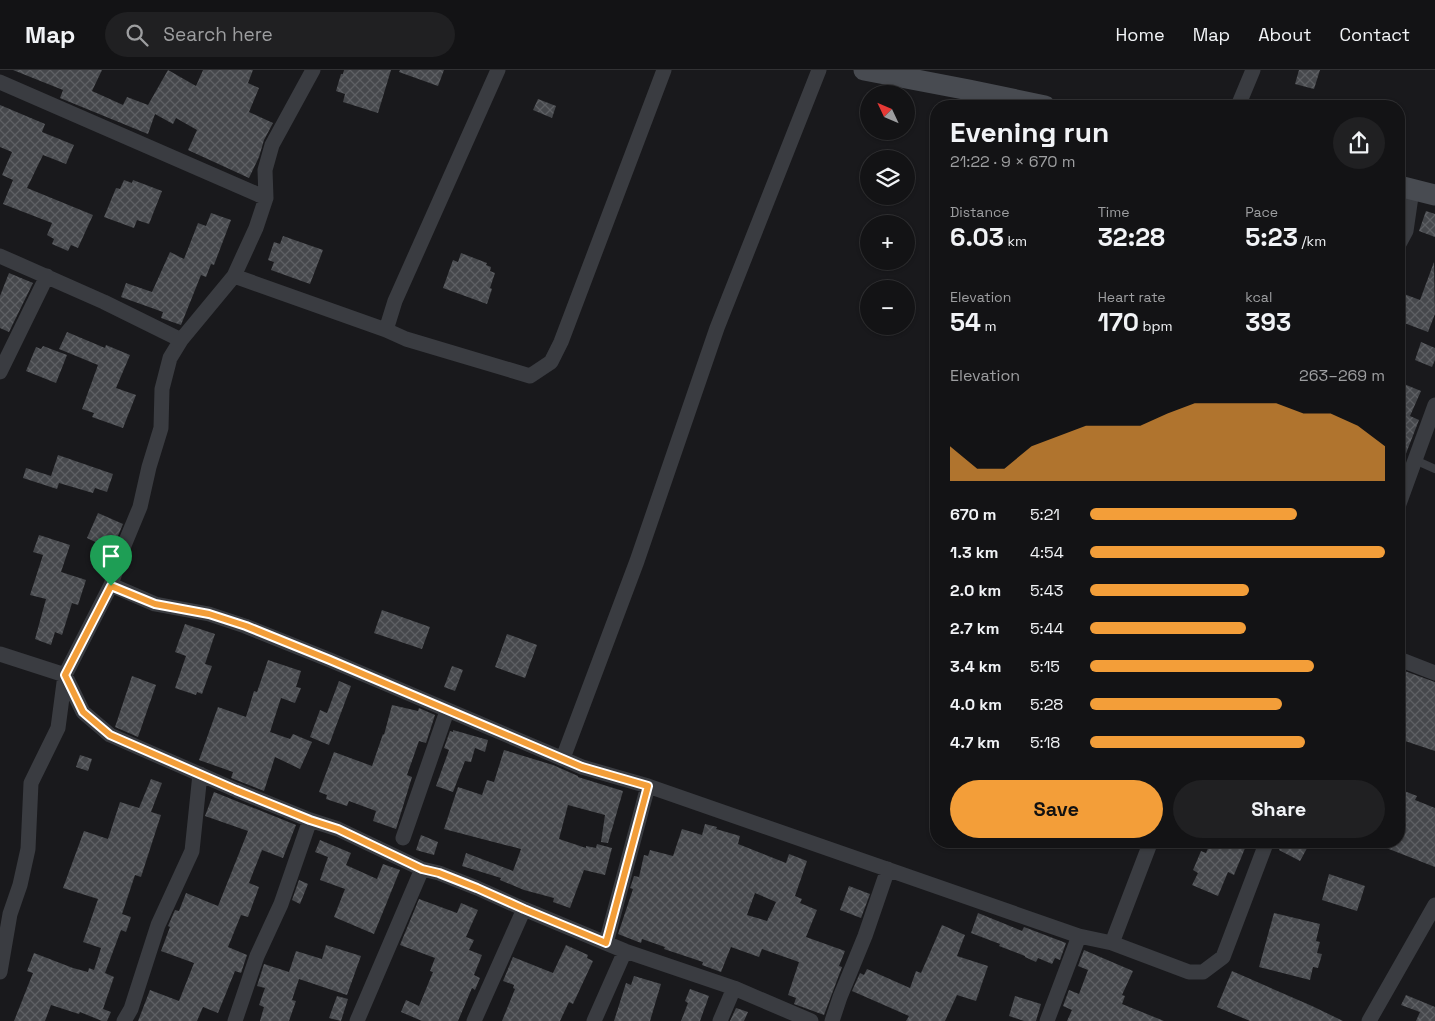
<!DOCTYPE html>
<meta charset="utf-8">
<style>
:root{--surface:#131315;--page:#202022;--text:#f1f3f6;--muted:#9d9ea0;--line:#323234;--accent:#f39e39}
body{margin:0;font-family:"Space Grotesk",sans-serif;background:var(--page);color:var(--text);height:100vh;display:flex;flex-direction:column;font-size:19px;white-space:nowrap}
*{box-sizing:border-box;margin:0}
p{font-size:16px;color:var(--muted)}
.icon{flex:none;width:28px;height:28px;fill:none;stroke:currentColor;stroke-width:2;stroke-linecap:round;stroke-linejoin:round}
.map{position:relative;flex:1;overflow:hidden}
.sheet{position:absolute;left:930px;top:30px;width:475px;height:748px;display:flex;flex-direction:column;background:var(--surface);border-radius:20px;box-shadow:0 1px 4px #0004,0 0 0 1px var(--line)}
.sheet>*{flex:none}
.needle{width:32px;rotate:314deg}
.controls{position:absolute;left:860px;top:15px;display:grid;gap:10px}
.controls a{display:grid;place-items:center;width:55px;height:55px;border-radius:50%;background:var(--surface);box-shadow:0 1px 4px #0004,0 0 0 1px var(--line);font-size:25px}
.pin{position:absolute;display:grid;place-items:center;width:42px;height:42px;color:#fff;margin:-51px -21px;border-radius:50% 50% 50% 0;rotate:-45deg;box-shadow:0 0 5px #0007}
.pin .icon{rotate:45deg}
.round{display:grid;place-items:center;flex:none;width:52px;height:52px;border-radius:26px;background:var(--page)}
.summary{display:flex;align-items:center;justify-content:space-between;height:85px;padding:0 20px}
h1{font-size:28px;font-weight:700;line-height:38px}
.metrics{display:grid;grid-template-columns:repeat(3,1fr);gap:8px;height:85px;padding:5px 20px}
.metrics div{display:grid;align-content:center}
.metrics b{font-size:25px;font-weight:700}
.metrics small{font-size:14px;font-weight:400}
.metrics p{font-size:14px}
.chart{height:140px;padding:10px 20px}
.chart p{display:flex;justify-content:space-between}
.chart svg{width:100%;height:90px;margin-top:5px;fill:var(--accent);opacity:.7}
.button{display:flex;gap:10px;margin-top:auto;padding:10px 20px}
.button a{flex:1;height:58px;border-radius:30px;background:var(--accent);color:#111;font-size:20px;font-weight:700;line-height:58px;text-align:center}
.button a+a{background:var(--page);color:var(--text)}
ul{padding:0 20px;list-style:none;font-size:16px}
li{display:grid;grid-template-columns:80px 60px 1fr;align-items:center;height:38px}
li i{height:12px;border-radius:6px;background:var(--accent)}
header{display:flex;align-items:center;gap:30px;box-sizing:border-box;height:70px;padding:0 25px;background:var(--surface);border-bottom:1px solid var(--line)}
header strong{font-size:24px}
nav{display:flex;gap:28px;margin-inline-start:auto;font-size:18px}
.search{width:350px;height:45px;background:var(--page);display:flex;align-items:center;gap:12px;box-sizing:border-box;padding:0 18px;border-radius:28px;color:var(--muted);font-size:19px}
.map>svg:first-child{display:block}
</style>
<header>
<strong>Map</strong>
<div class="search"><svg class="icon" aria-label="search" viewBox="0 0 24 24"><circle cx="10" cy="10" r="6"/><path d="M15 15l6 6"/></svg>Search here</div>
<nav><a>Home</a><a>Map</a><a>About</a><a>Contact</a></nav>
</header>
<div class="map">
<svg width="1435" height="951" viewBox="0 0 1435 951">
<defs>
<pattern id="building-cross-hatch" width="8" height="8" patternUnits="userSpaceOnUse" patternTransform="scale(1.25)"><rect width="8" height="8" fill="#46484c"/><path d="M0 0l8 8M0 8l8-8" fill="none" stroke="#5e6064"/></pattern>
</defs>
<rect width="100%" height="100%" fill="#19191c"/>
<path fill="url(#building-cross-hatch)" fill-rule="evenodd" d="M13,0H102L92,21L123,35L127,27L148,35L168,0L196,16L203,0H253L248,13L259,18L249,42L273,53L264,70L259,87L249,108L188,80L197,60L176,48L173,54L155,44L148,64L60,28L63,20Z
M344,0H391L378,43L343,32L345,24L336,21L341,4H343Z
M400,0H444L438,16L399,2Z
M1299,0H1320L1314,19L1295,14Z
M538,29L556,36L552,48L533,40Z
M0,35L45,54L42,62L74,75L66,94L43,85L27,118L93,145L78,178L71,175L68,181L52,174L54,169L47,165L52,153L3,134L13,110L2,105L12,82L0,77Z
M124,110L132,113L133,110L162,121L149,154L137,150L134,158L104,147L116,118L120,119Z
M1426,141L1435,144V167L1419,161Z
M211,143L231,150L214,195L211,194L206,207L201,205L181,255L161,248L163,242L121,227L126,213L152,222L170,182L184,189L198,153L206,156Z
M283,166L323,180L310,214L271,200L274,192L268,190L274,172L280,174Z
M461,183L487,193L486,195L491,197L490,201L495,203L490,218L492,219L487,234L443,218L453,190L458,192Z
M1434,192L1435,244L1428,262L1399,251V237L1404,224L1420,230Z
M9,203L33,213L9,262L0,258V226Z
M67,262L105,278L106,275L130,285L116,318L136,325L123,358L92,347L94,343L82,339L98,295L59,279Z
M1421,272L1435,278V290L1432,297L1415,290Z
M43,276L67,285L56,313L26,301L36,277L41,279Z
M1404,314L1421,321L1410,346L1419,350L1400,399L1399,342L1402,336L1399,335V325Z
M58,385L113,404L107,422L95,418L93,423L59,413L57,419L23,408L26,398L51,406Z
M98,443L123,454L112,480L87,468Z
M39,465L70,475L61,502L86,510L78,535L72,533L62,565L55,562L51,575L35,569L46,529L30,525L43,485L33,482Z
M382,540L430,557L422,579L374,563Z
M185,554L215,564L205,594L212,596L202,624L197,622L196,625L175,618L186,586L175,582Z
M507,564L537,575L525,608L495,597Z
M268,590L301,601L296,617L301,618L295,633L281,628L270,662L290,669L293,664L312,672L300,699L275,687L264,721L231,708L233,702L199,690L218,637L246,647L254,621L257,622Z
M452,596L463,600L455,621L444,617Z
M1399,599L1435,612V681L1399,669Z
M132,606L156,615L138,667L115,657Z
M339,611L351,616L329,675L310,667L320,640L327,643Z
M392,635L418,641L419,638L435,645L426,673L419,671L407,705L412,707L396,759L373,751L376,741L349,731L347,736L326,729L327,725L319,722L334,682L372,696L383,664L384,665Z
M453,660L488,670L485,682L475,678L471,692L465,691L453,722L436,716L449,680L444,678L450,661L453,662Z
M504,680L553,695L578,706V707L623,721L608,773L601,772L605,745L568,735L559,769L586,778V776L596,778L597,774L612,778L605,805L584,800L570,838L553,832L554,828L524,820L500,810L501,808L462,796L466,783L513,801L521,779L444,759L458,717L482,725L487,710L494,712Z
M80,685L92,689L88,701L76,697Z
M151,709L162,713L151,742L161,745L141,807L135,805L122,844L131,847L126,862L121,860L105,903L114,907L103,939L111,942L107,951H102L80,942L79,944L51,935L45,951H14L33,903L27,901L34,883L73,898L88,902L89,898L94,900L101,878L83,872L98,829L63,818L84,761L108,769L120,732L139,738Z
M1399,719L1417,726L1415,730L1435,738V797L1371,772L1399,771Z
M214,722L296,755L283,788L262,780L249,813L259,817L248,847L241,845L228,877L247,885L241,903L235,901L218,943L203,937L197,951H138L150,920L179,931L194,893L161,881L170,857L168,856L175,840L179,841L186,823L218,836L248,761L205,746Z
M705,754L717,757L716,759L740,766L738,774L786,793L789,784L807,791L795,826L802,829L800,833L817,840L806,867L845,881L839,896L842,897L824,945L794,934L796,928L788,925L799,892L762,879L759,887L731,877L721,902L702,895L703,892L664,879L665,877L642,869L641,873L618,864L633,819L630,818L634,806L639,807L644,785L648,786L650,780L673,786L682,759L702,765ZM755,823L776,832L767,851L747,845Z
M421,765L438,772L434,785L416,780Z
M320,770L351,783L346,795L377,809L383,794L400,800L374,864L334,847L345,819L320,810L328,787L315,782Z
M1211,771H1248L1234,805L1228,802L1218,826L1192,815L1198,803L1193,800L1201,781L1206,783Z
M1284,771H1311L1300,791L1279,780Z
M1329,804L1365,816L1357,841L1322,830Z
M299,810L308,814L300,834L292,830Z
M849,816L870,824L861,848L840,840Z
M419,829L457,843L461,833L478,840L466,867L474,870L469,880L482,885L474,905L480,908L475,920L472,918L458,951H422L401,942L406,930L419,936L433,902L430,901L435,888L400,875Z
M978,843L1022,861L1024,857L1066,873L1060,890L1055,888L1052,894L1038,888L1036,892L1025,887V886L999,876L1000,874L971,863Z
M1274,843L1320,854L1316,871L1320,872L1317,883L1322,884L1318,898L1313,897L1310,910L1259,897Z
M942,855L965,865L957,886L988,896L976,931L957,925L945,951H906L909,946L852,921L860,903L864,905L867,899L910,918L916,901L921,903Z
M326,875L361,886L347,925L299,909L292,930L296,931L289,951H260L264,937L259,935L265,918L257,916L264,894L289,902L296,881L322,889Z
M566,875L588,885L587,888L593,891L573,934L569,932L560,951H502L515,919L513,918L514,915L503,911L513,887L553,903Z
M1084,880L1133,901L1122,925L1125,926L1122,934L1164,951H1067L1072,940L1063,936L1069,920L1079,924L1088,900L1078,896Z
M1232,901L1312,936L1343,951H1250L1217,937Z
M634,906L661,914L650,951H614L626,913L631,915Z
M690,919L709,926L700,951H681L688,933L685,931Z
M1406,925L1435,937V951H1416L1420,942L1401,935Z
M337,926L348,929L341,951L329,948Z
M1015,926L1041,934L1036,951H1024L1009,946Z
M736,938L748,942L744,951H730Z"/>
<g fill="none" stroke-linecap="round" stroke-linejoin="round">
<path stroke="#3a3c41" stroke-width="8" d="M1415,390L1435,399"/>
<path stroke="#3a3c41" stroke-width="15" d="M0,12L266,128
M1238,36L1253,0
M1399,174L1406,161L1412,120
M0,186L104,232L181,270
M234,206L386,260L406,269L530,306L551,292L561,272L664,0
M386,260L395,231L498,0
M0,302L47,206
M1399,434L1435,335
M111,515L155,534L209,544L245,556L330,590L582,697L648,716L1079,866L1112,873L1189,902H1203L1223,887L1267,771
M0,584L65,605L83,642L110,665L236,720L310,750L338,759L422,799L439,803L477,818L524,839L625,881L734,918L811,951
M1399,589L1435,603
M563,688L637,491L717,258L819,0
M403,768L447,641
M606,873L648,716
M1112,873L1151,771
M0,902L10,844L20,815L28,779L31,713L58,658L65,605L111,515L123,478L140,437L149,397L161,358L162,319L170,288L181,270L234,206L256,158L266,128L265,100L272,75L313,0
M124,951L131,939L158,855L192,781L200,704
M235,951L257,886L281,834L310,750
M357,951L422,799
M474,951L524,839
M594,951L625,881
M720,951L734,918
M832,951L840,927L865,866L888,799
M1047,951L1079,866
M1369,951L1435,835"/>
<path stroke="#484b51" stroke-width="21" d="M864,0L969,20L1045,36
M1399,116L1435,125"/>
</g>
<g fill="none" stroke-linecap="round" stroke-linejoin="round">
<g stroke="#fff" stroke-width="10">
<path id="route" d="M111,516L155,534L209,544L246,556L330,590L582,697L648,716L606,873L524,839L477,818L439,803L422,799L338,759L310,750L236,720L110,665L83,642L65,605Z"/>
</g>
<use href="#route" stroke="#f39e39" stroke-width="6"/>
</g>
</svg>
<div class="controls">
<a><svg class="needle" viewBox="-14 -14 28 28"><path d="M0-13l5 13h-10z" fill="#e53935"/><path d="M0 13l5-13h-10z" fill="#9d9ea0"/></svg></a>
<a><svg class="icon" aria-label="layers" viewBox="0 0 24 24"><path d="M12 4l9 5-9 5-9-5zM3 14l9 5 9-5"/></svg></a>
<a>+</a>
<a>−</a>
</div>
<div class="pin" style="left:111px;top:516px;background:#1e9e55"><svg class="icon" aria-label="arrive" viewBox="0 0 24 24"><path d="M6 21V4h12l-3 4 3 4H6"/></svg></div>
<section class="sheet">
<div class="summary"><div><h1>Evening run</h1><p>21:22 · 9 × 670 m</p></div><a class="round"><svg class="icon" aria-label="share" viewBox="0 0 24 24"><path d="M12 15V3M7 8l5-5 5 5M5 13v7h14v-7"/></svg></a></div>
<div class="metrics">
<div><p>Distance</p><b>6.03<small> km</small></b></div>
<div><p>Time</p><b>32:28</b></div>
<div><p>Pace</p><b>5:23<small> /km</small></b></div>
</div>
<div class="metrics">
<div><p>Elevation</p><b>54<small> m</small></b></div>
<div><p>Heart rate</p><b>170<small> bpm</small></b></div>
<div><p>kcal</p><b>393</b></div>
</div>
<div class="chart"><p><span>Elevation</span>263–269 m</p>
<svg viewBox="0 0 160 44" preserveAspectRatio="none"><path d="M0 44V27L10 38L20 38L30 27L40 22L50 17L60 17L70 17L80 11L90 6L100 6L110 6L120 6L130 11L140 11L150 17L160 27V44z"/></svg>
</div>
<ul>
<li><b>670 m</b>5:21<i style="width:70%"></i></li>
<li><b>1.3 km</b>4:54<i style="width:100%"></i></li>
<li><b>2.0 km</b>5:43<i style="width:54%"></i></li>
<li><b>2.7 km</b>5:44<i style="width:53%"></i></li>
<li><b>3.4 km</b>5:15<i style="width:76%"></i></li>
<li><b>4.0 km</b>5:28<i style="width:65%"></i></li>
<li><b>4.7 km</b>5:18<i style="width:73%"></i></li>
</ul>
<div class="button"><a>Save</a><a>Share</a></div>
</section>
</div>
